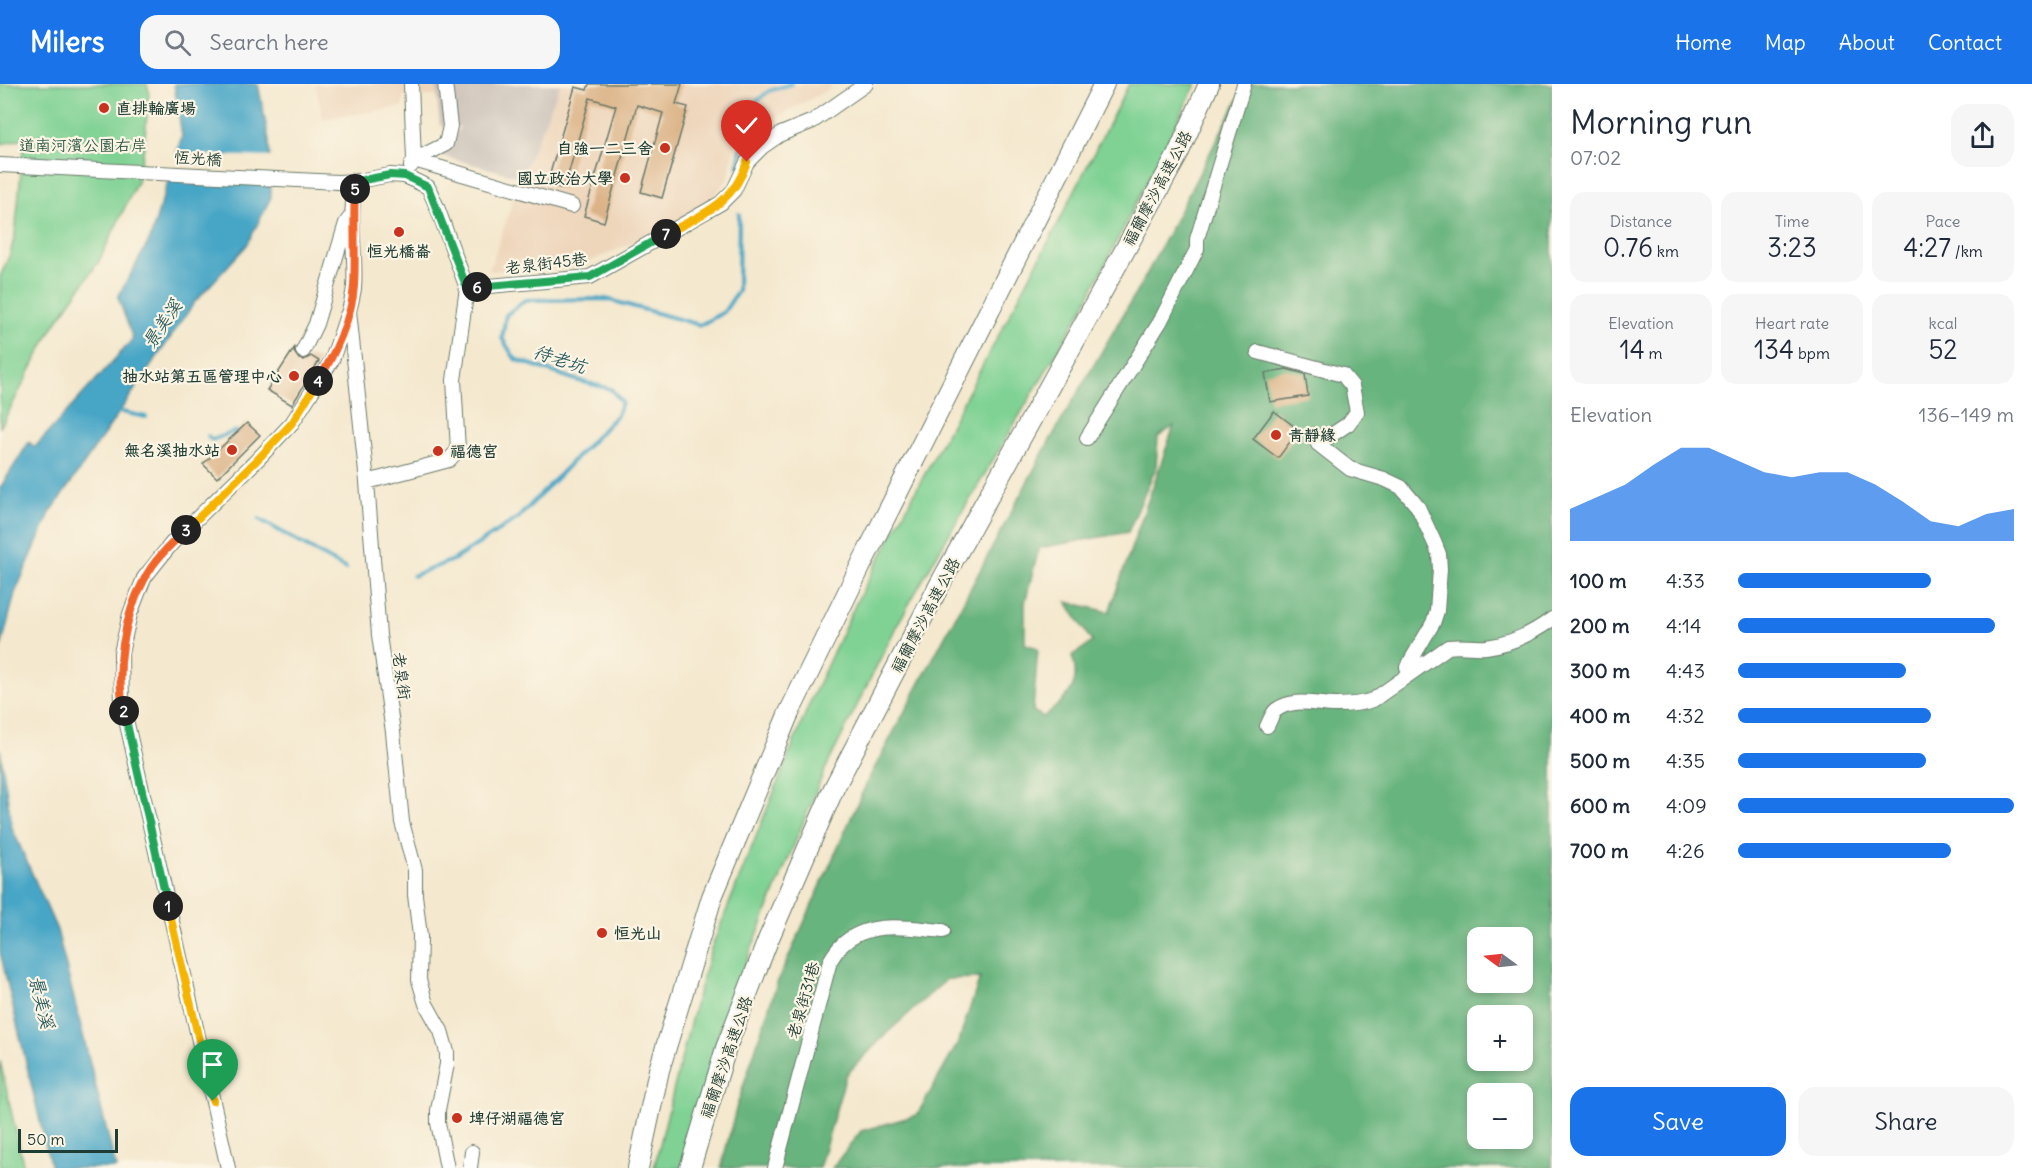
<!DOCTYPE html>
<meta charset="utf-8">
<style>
:root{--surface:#fff;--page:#f6f6f7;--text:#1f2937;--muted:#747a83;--accent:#1a73e8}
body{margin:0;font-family:Delius,"LXGW WenKai TC",sans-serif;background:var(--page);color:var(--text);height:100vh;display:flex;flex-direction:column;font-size:22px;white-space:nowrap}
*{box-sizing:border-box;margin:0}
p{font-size:20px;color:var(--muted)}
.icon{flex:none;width:33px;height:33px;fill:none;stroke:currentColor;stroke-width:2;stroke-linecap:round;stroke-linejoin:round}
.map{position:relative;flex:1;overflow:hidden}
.drawer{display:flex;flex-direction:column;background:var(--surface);width:480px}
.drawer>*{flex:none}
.needle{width:39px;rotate:285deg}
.tools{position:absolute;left:1467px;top:843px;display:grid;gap:12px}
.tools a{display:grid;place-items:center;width:66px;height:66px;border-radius:12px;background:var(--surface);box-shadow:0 3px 9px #0003;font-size:30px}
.scale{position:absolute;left:18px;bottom:15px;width:100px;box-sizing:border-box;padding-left:6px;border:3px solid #1f3d34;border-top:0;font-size:16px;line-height:21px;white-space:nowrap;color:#1f3d34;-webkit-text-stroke:4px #fcf5e5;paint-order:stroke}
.pin{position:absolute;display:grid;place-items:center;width:51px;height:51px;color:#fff;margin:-62px -26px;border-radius:50% 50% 50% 0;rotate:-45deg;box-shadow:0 0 6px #0007}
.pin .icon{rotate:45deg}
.km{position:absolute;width:30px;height:30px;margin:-15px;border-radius:50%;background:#222;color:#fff;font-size:16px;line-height:30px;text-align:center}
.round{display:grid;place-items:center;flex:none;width:63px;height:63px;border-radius:18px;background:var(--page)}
.overview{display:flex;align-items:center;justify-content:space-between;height:102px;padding:0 18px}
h1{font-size:33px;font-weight:600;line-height:45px}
.metrics{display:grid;grid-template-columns:repeat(3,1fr);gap:9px;height:102px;padding:6px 18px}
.metrics div{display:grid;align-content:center;border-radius:15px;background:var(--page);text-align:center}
.metrics b{font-size:26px;font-weight:600}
.metrics small{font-size:16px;font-weight:400}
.metrics p{font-size:16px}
.chart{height:168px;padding:12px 18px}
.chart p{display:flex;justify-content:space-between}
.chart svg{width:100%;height:108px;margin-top:6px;fill:var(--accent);opacity:.7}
.primary-button{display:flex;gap:12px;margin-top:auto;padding:12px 18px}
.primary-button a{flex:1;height:69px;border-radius:18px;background:var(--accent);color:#fff;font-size:24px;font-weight:600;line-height:69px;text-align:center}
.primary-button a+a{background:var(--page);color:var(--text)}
ul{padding:0 18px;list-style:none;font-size:20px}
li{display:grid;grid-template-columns:96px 72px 1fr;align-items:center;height:45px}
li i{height:15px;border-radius:8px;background:var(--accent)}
header{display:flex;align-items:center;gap:36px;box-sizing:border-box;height:84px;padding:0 30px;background:var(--accent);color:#fff}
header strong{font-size:28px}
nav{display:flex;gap:33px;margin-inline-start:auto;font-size:21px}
.search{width:420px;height:54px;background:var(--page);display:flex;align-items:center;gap:15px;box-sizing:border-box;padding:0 21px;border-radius:18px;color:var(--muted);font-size:22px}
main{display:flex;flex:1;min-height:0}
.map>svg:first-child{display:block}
</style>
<header>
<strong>Milers</strong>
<div class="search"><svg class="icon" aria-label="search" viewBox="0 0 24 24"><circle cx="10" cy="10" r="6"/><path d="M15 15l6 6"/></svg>Search here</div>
<nav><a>Home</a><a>Map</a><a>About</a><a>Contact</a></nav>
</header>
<main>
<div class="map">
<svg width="1552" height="1084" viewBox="0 0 1552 1084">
<rect width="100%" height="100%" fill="#fcf5e5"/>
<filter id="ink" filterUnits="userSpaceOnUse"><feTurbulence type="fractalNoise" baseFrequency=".0167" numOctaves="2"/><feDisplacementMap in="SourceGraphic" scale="12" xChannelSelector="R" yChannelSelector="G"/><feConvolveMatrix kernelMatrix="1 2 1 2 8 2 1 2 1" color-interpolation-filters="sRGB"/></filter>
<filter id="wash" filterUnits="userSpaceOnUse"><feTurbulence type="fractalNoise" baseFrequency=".008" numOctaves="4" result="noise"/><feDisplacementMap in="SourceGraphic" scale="24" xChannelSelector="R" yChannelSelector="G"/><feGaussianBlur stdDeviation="1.35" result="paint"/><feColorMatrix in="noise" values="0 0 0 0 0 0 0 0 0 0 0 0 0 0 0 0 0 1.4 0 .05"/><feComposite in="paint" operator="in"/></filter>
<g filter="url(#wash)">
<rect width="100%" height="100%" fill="#f4e8ce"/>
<path fill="#eed6bb" d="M315,0H436L437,12H403V23L323,35Z
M561,0H830L829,5L760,42L747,11L728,95L705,123L672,142L579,182L489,187L521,93Z"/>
<path fill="#ccc2b9" d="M436,0H561L521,93L440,72L460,43L440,42Z"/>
<path fill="#80d294" stroke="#508864" stroke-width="1.5" d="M0,0H147L149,8L144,63L137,98L99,177L53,243L0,344V193L10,170L15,151L24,55L1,60Z
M1129,0H1196L1083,224L938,469L896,543L823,690L724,932L681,1084H654L693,928L711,865L810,618L857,517L1051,153Z
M0,977L24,1084H0Z"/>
<path fill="#68b47e" stroke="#447859" stroke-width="1.5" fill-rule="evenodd" d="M1246,0H1552V1084H832L861,1047L917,1031L958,959L980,894L947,895L887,949L846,991L819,1084H721L737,1021L777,899L868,696L1046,363L1144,195ZM1174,342L1109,528L1067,518L1092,558L1072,572C1083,602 1065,616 1043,633L1033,627L1038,564L1025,560V519L1039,464L1128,448L1156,383L1158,353ZM1478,854H1522V898H1478ZM1478,932H1522V976H1478ZM1478,1010H1522V1054H1478Z"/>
<path fill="#47a6c6" stroke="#33727d" stroke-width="1.5" d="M174,0H258L269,56L271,113L247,161L194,219L50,429L15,509L0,568V404L29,358L35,363L133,255L118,213L150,155L182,52Z
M0,665L12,744L57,846L116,1084H51L0,868Z"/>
<path fill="#f4e8ce" d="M174,70L272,73L273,98L166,95Z"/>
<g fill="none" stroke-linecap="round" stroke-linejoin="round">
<path stroke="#47a6c6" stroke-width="4" d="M738,82L748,24L769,7L791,0
M117,327L146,333
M208,352L212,356L236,347
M259,435L346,485
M413,492L455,475L518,434L617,331L622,318L611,305L579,297L515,275L502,254L506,231L525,216L606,215L700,241L724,228L738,207L739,130"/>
</g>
<g id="blocks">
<path fill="#dcb387" d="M589,0H682L676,20L688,23L662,114L641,108L663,29L637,21L604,138L584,132L616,22L590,14L564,105L547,100L575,3L587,6Z
M295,263L294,268L299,275L304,276L311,272L319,277L292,321L267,306Z
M1286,285L1305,290L1308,312L1270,318L1265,289Z
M1274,327L1299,346L1278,374L1253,355Z
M247,339L260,351L217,394L203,380Z"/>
</g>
</g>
<g filter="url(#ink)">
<use href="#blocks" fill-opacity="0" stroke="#6a796a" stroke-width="1.5"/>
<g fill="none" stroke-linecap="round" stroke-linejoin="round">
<g stroke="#6a796a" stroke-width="16">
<path id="minor" d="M414,76L572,122
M414,76L446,60L450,42L445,0
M0,81L338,98L358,97L390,91L405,92L428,103L437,123L467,204L454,296L458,366L449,376L367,398
M411,82L414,76L411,0
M358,97C346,124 357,173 354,204C353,211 351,219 349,227L367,398L379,551L393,648L402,738L415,786V811L420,852L419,896L426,920L441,947L447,968V980L438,1026V1039L447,1084
M467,204L590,193L721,119L734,106L747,78L762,63L781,50L813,37L866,0
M303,267L316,240L346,139L352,131
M1258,268L1343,291L1352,302L1357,328L1348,340L1318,360L1350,385L1384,395L1401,403L1418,423L1435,460L1439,470L1440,485L1437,527L1433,539L1407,583L1410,589
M1087,354L1160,238L1197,165V155L1244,0
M1267,642C1270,637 1272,629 1276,626C1294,613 1316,621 1336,621C1348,621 1361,620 1373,616L1448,563C1461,561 1474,564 1486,563C1511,560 1532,550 1552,535
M228,1084L122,618L121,569L130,530L144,494L172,459L258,375L292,339L332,276L347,231
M470,1084L472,1068
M775,1084L830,877C833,872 837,866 841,862C868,835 909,844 943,847"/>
</g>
<g stroke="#6a796a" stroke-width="22">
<path id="highway" d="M638,1084L659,986L712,813L788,631L864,475L1104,0
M690,1084L726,964L768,856L834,704L940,500L1177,72L1209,0"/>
</g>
<use href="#minor" stroke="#fff" stroke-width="14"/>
<use href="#highway" stroke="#fff" stroke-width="20"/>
</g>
</g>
<g fill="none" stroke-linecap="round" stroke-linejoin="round" filter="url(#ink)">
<g stroke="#fff" stroke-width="12">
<path id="split-1" d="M168,822L213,1017"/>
</g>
<g stroke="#fff" stroke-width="12">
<path id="split-2" d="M124,627L168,822"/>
</g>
<g stroke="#fff" stroke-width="12">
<path id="split-3" d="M124,627C115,586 124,532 144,496C153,477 171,460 186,446"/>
</g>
<g stroke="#fff" stroke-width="12">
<path id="split-4" d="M186,446L258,375L292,339L318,297"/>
</g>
<g stroke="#fff" stroke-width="12">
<path id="split-5" d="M318,297C334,272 352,233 354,202C356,170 353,137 355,105"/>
</g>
<g stroke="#fff" stroke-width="12">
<path id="split-6" d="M355,105L358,97L390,91L405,92L428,103L467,204L477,203"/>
</g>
<g stroke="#fff" stroke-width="12">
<path id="split-7" d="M477,203L590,193L666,150"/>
</g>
<g stroke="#fff" stroke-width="12">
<path id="split-8" d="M666,150C702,130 733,121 747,78"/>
</g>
<use href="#split-1" stroke="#f5b400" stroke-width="8"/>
<use href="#split-2" stroke="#22a559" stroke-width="8"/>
<use href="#split-3" stroke="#f0652b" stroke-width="8"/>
<use href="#split-4" stroke="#f5b400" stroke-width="8"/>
<use href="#split-5" stroke="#f0652b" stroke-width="8"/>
<use href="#split-6" stroke="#22a559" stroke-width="8"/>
<use href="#split-7" stroke="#22a559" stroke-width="8"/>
<use href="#split-8" stroke="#f5b400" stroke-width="8"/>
</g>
<g fill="#c8321e" stroke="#fcf5e5" stroke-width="2">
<circle cx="104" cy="24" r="6"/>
<circle cx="665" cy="64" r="6"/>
<circle cx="625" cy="94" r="6"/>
<circle cx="399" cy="148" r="6"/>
<circle cx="294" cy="292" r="6"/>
<circle cx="1276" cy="351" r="6"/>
<circle cx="232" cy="366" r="6"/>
<circle cx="438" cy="367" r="6"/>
<circle cx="602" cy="849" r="6"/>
<circle cx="457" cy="1034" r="6"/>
</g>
<g text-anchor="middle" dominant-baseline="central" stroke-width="4.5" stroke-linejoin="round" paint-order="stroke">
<g font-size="16" font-weight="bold" fill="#1f3d34" stroke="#fcf5e5" text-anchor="start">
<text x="116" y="24">直排輪廣場</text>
<text x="653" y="64" text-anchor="end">自強一二三舍</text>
<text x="613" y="94" text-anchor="end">國立政治大學</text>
<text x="399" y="167" text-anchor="middle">恒光橋崙</text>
<text x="282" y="292" text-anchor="end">抽水站第五區管理中心</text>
<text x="1288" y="351">青靜緣</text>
<text x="220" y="366" text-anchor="end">無名溪抽水站</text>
<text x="450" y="367">福德宮</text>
<text x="614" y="849">恒光山</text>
<text x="469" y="1034">埤仔湖福德宮</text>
</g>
<g font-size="16" fill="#325b47" stroke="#fcf5e5">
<text x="83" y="61">道南河濱公園右岸</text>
</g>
<g font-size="16" fill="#1f3d34" stroke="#fcf5e5">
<text transform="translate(198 74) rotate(3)">恆光橋</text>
<text transform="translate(1157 104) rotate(-62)">福爾摩沙高速公路</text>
<text transform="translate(546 179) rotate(-7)">老泉街45巷</text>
<text transform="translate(925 531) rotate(-62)">福爾摩沙高速公路</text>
<text transform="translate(402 592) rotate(82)">老泉街</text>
<text transform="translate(803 916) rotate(-74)">老泉街31巷</text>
<text transform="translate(726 973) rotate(-71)">福爾摩沙高速公路</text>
</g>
<g font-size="18" font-style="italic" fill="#2b5c60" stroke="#fcf5e5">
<text transform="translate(162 240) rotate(-56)">景美溪</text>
<text transform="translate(560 275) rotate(18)">待老坑</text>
<text transform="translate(42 918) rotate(76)">景美溪</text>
</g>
</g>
</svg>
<div class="tools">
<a><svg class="needle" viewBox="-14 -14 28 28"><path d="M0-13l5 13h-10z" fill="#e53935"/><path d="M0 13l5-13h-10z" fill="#747a83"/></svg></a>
<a>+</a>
<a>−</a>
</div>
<div class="scale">50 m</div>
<div class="pin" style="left:213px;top:1017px;background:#1e9e55"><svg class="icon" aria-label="arrive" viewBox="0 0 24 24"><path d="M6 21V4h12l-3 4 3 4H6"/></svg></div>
<div class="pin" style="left:747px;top:78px;background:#d93025"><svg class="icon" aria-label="check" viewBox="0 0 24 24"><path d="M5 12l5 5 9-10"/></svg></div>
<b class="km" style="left:168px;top:822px">1</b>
<b class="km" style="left:124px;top:627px">2</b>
<b class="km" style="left:186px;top:446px">3</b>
<b class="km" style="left:318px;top:297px">4</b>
<b class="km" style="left:355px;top:105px">5</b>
<b class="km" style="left:477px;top:203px">6</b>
<b class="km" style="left:666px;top:150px">7</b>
</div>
<section class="drawer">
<div class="overview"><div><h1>Morning run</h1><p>07:02</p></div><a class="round"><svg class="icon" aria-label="share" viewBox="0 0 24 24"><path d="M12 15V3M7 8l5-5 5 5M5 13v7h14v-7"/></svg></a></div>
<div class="metrics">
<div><p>Distance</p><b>0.76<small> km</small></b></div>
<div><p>Time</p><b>3:23</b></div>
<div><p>Pace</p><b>4:27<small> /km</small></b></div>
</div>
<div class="metrics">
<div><p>Elevation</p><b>14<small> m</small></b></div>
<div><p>Heart rate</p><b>134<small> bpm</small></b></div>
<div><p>kcal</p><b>52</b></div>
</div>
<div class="chart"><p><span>Elevation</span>136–149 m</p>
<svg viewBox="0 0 160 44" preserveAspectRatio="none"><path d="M0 44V31L10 26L20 21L30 13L40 6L50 6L60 11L70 16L80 18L90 16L100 16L110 21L120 28L130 36L140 38L150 33L160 31V44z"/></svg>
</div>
<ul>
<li><b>100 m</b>4:33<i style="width:70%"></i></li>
<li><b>200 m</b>4:14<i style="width:93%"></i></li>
<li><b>300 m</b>4:43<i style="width:61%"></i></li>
<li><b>400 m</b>4:32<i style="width:70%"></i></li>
<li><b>500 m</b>4:35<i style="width:68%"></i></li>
<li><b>600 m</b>4:09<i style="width:100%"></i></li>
<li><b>700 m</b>4:26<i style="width:77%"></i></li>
</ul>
<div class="primary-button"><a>Save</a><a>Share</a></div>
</section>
</main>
